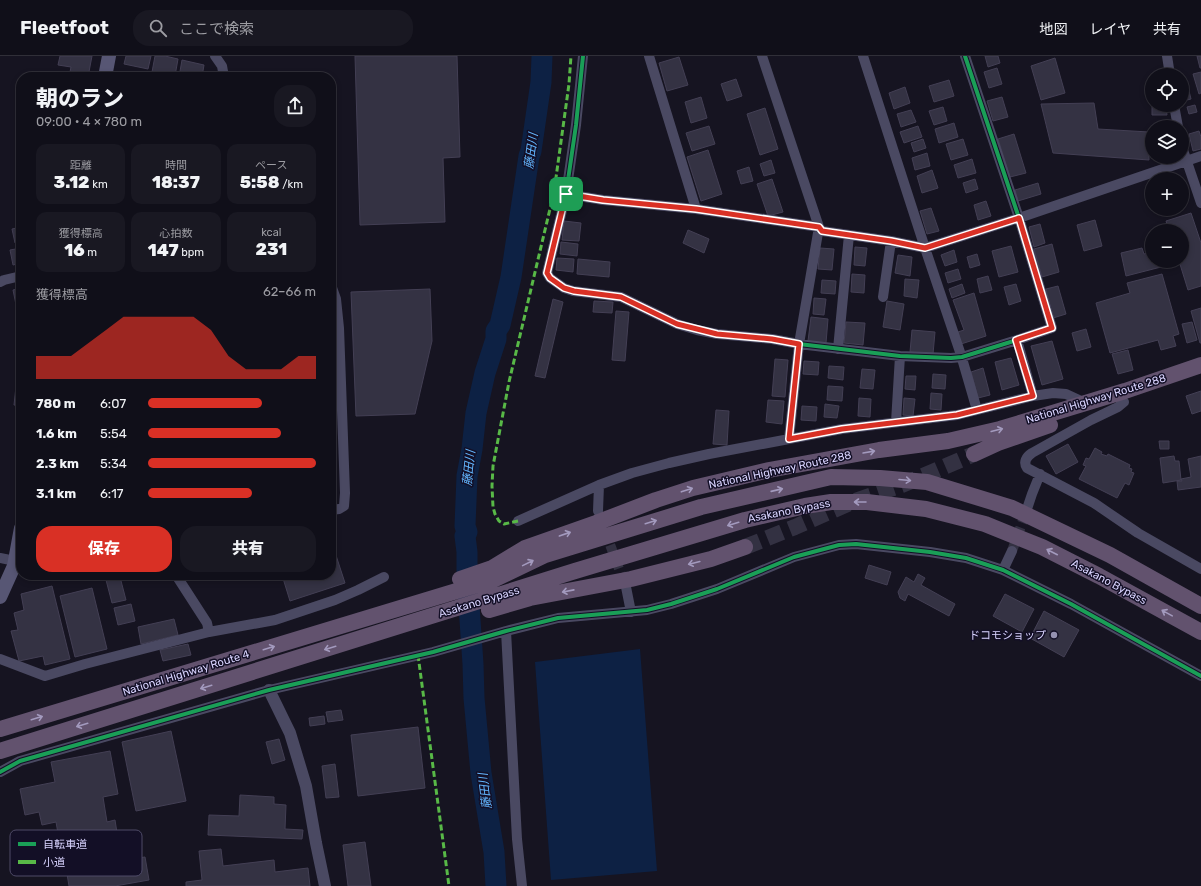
<!DOCTYPE html>
<html lang="ja">
<meta charset="utf-8">
<style>
:root{--surface:#100f19;--page:#191822;--text:#f1f3f6;--muted:#9c9ca2;--line:#302f38;--accent:#d93025}
body{margin:0;font-family:Rubik,"Noto Sans JP",sans-serif;background:var(--page);color:var(--text);height:100vh;display:flex;flex-direction:column;font-size:15px;white-space:nowrap}
*{box-sizing:border-box;margin:0}
p{font-size:13px;color:var(--muted)}
.icon{flex:none;width:22px;height:22px;fill:none;stroke:currentColor;stroke-width:2;stroke-linecap:round;stroke-linejoin:round}
.map{position:relative;flex:1;overflow:hidden}
.panel{position:absolute;left:16px;top:16px;width:320px;height:508px;display:flex;flex-direction:column;background:var(--surface);border-radius:16px;box-shadow:0 2px 6px #0003,0 0 0 1px var(--line)}
.panel>*{flex:none}
.buttons{position:absolute;left:1145px;top:12px;display:grid;gap:8px}
.buttons a{display:grid;place-items:center;width:44px;height:44px;border-radius:50%;background:var(--surface);box-shadow:0 2px 6px #0003,0 0 0 1px var(--line);font-size:20px}
.pin{position:absolute;display:grid;place-items:center;width:34px;height:34px;color:#fff;margin:-17px;border-radius:8px;box-shadow:0 2px 6px #0006}
.round{display:grid;place-items:center;flex:none;width:42px;height:42px;border-radius:16px;background:var(--page)}
.overview{display:flex;align-items:center;justify-content:space-between;height:68px;padding:0 20px}
h1{font-size:22px;font-weight:800;line-height:30px}
.metrics{display:grid;grid-template-columns:repeat(3,1fr);gap:6px;height:68px;padding:4px 20px}
.metrics div{display:grid;align-content:center;border-radius:10px;background:var(--page);text-align:center}
.metrics b{font-size:17px;font-weight:800}
.metrics small{font-size:11px;font-weight:400}
.metrics p{font-size:11px}
.chart{height:112px;padding:8px 20px}
.chart p{display:flex;justify-content:space-between}
.chart svg{width:100%;height:72px;margin-top:4px;fill:var(--accent);opacity:.7}
.primary-button{display:flex;gap:8px;margin-top:auto;padding:8px 20px}
.primary-button a{flex:1;height:46px;border-radius:16px;background:var(--accent);color:#fff;font-size:16px;font-weight:800;line-height:46px;text-align:center}
.primary-button a+a{background:var(--page);color:var(--text)}
ul{padding:0 20px;list-style:none;font-size:13px}
li{display:grid;grid-template-columns:64px 48px 1fr;align-items:center;height:30px}
li i{height:10px;border-radius:5px;background:var(--accent)}
header{display:flex;align-items:center;gap:24px;box-sizing:border-box;height:56px;padding:0 20px;background:var(--surface);border-bottom:1px solid var(--line)}
header strong{font-size:19px}
nav{display:flex;gap:22px;margin-inline-start:auto;font-size:14px}
.search{width:280px;height:36px;background:var(--page);display:flex;align-items:center;gap:10px;box-sizing:border-box;padding:0 14px;border-radius:16px;color:var(--muted);font-size:15px}
.map>svg:first-child{display:block}
</style>
<header>
<strong>Fleetfoot</strong>
<div class="search"><svg class="icon" aria-label="search" viewBox="0 0 24 24"><circle cx="10" cy="10" r="6"/><path d="M15 15l6 6"/></svg>ここで検索</div>
<nav><a>地図</a><a>レイヤ</a><a>共有</a></nav>
</header>
<div class="map">
<svg width="1201" height="830" viewBox="0 0 1201 830">
<rect width="100%" height="100%" fill="#161421"/>
<path fill="#0d2144" d="M640,593L657,815L551,824L535,606Z"/>
<g fill="none" stroke-linecap="round" stroke-linejoin="round">
<path stroke="#0d2144" stroke-width="21" d="M496,830L494,796L481,717L474,642L473,608L467,520V496L465,480L467,476L465,470L467,420L472,393L476,357L485,317L496,283V275L500,269L511,221L529,100L531,95L541,26L542,0"/>
</g>
<path fill="#343243" stroke="#433f54" d="M60,0H92L88,21H69L71,11L58,9Z
M126,0H151L148,13L124,8Z
M155,0H165L178,3L175,20L152,16Z
M355,0H457L460,101L443,102L445,166L360,169Z
M985,0H998L1000,7L988,11Z
M1197,0H1201V12H1200Z
M679,1L688,29L667,35L659,7Z
M1055,2L1065,37L1041,44L1031,10Z
M182,4L204,9L202,21H179Z
M997,12L1002,28L989,32L984,16Z
M1201,16V37L1199,38L1193,18Z
M736,23L742,40L727,45L721,28Z
M949,24L954,40L934,46L929,30Z
M905,31L910,47L894,53L889,37Z
M1188,31L1191,43L1183,45L1182,32Z
M701,41L707,62L691,67L685,46Z
M1002,41L1008,61L993,65L987,45Z
M1152,41V49H1166L1167,59H1152Z
M1094,47L1098,73L1149,76V104L1053,97L1041,48Z
M1195,49L1197,56L1189,58L1187,51Z
M943,51L947,65L934,69L929,55Z
M765,52L778,93L760,99L747,58Z
M911,54L916,66L901,71L897,58Z
M954,67L958,81L939,87L935,73Z
M709,70L715,88L692,95L686,77Z
M918,70L922,81L904,87L900,76Z
M1199,75L1201,81V93L1193,95L1189,78Z
M1014,78L1026,117L1010,121L998,83Z
M923,83L926,92L914,96L911,87Z
M963,83L968,99L951,104L946,88Z
M708,94L722,138L701,145L687,101Z
M927,97L930,110L915,114L912,102Z
M972,103L976,117L958,122L954,109Z
M771,104L775,117L764,120L760,108Z
M749,111L753,125L741,128L737,115Z
M932,114L938,132L922,137L917,120Z
M772,123L783,156L768,160L757,128Z
M975,123L978,133L966,137L963,127Z
M1038,127L1041,138L1018,145L1015,134Z
M986,145L991,160L978,164L974,149Z
M931,152L939,175L927,178L920,155Z
M1191,157L1201,187V230L1188,234L1179,205H1182V175H1169L1166,165Z
M1095,164L1102,190L1084,195L1077,169Z
M564,165L581,167L579,185L562,184Z
M1040,168L1045,187L1034,191L1029,171Z
M21,171V186L15,187L12,173Z
M688,174L709,183L704,197L683,187Z
M561,186L578,188L577,200L560,198Z
M1052,188L1059,216L1042,221L1034,193Z
M1011,190L1018,216L999,221L992,195Z
M855,191L867,192L865,210L854,209Z
M21,192V207L13,209L10,194Z
M820,192L834,193L832,214L818,213Z
M1142,192L1144,198L1152,196V205H1160L1161,211L1126,220L1121,197Z
M954,194L957,206L945,210L941,199Z
M977,198L980,209L970,212L967,201Z
M898,199L912,201L910,220L895,217Z
M557,202L574,203L573,216L556,214Z
M578,203L610,206L609,221L577,218Z
M958,213L961,223L948,227L945,217Z
M852,218L865,219L864,237L851,236Z
M1162,218L1179,278L1173,280L1176,290L1161,294L1158,284L1110,297L1096,247L1130,237L1127,227Z
M988,220L992,234L980,237L977,223Z
M905,223L919,224L917,242L904,240Z
M822,224L836,225L835,238L821,237Z
M962,228L965,237L952,242L949,233Z
M1016,228L1021,245L1009,249L1004,231Z
M1058,230L1066,258L1053,262L1046,233Z
M21,232V273L13,234Z
M430,233L432,285L415,358L356,360L351,236Z
M974,237L986,280L961,288L958,276L964,274L953,244Z
M814,242L826,243L824,259L813,258Z
M553,243L563,246L545,322L535,320Z
M594,245L613,246L612,257L593,256Z
M887,245L904,248L900,274L883,271Z
M1201,252V287H1200L1191,255Z
M616,255L629,256L625,305L612,304Z
M811,261L828,263L826,287L808,285Z
M846,266L865,267L863,289L844,287Z
M1192,266L1197,284L1187,287L1182,268Z
M1086,273L1091,291L1077,295L1072,277Z
M912,274L935,276L933,298L910,296Z
M21,281V304H18Z
M1052,285L1063,323L1042,329L1031,290Z
M1128,294L1133,314L1118,318L1112,298Z
M1011,302L1019,329L1002,334L995,306Z
M775,303L788,304L785,341L772,340Z
M804,305L819,306L818,319L803,318Z
M829,310L844,311L843,324L828,322Z
M983,312L990,339L978,342L971,316Z
M862,313L875,314L873,333L860,332Z
M933,318L946,319L945,333L932,332Z
M906,320H916L915,334L905,333Z
M17,321L21,322V350L14,349Z
M828,330L843,331L842,345L827,344Z
M1201,335V355L1192,358L1186,340Z
M931,337L942,338L941,354L930,353Z
M859,342L871,343L870,361L858,360Z
M904,342L915,343L913,360L903,359Z
M768,344L784,345L782,368L766,366Z
M825,348L839,350L837,362L824,361Z
M802,350L817,351L816,365L801,364Z
M716,354L729,355L727,389L713,388Z
M1159,385H1169V393H1160Z
M1068,388L1078,406L1056,418L1046,400Z
M1095,392L1102,396L1101,398L1107,400L1108,398L1130,409L1129,412L1132,413L1131,416L1134,417L1129,429L1125,427L1117,442L1079,423L1086,410L1083,409L1086,402L1089,403Z
M1174,400L1175,405H1179L1181,424L1163,427L1160,402Z
M1201,400V431L1178,434L1177,425H1182L1181,423L1191,421L1188,403Z
M331,484L345,527L290,545L282,519H331Z
M869,509L891,516L887,529L865,522Z
M918,518L925,522L921,529L955,548L949,560L908,538L905,545L900,542L898,536L906,521L914,526Z
M120,521L126,544L112,547L106,524Z
M52,530L70,603L45,609L43,600L19,605L11,575L18,574L14,557L24,554L21,538Z
M92,532L107,593L75,601L60,540Z
M1005,538L1034,553L1022,576L993,560Z
M131,548L135,565L118,569L114,552Z
M1044,555L1079,574L1064,601L1030,582Z
M174,563L178,579L141,588L138,571Z
M188,588L191,599L163,605L160,594Z
M341,654L343,664L328,666L326,656Z
M324,660L325,668L310,670L309,662Z
M418,671L425,732L358,740L351,679Z
M171,675L186,745L136,755L122,686Z
M279,683L285,704L272,708L266,686Z
M110,695L118,738L103,741L107,766L115,764L120,796L136,793L138,802L145,801L149,824L115,830H69L65,806L81,803L76,780L59,783L56,766L42,769L39,756L25,759L20,733L55,726L51,706Z
M335,708L339,741L326,742L322,710Z
M240,739L274,741V748L286,749L285,773L303,774L302,783L208,779L209,759L239,760Z
M365,786L371,830H348L343,789Z
M221,793L223,810L274,804L275,816L308,812L310,830H186V826L202,824L199,795Z"/>
<g fill="none" stroke-linecap="round" stroke-linejoin="round">
<path stroke="#333142" stroke-width="10" stroke-dasharray="10 5" stroke-linecap="butt" d="M605,475L625,529
M1012,495L1026,456"/>
<path stroke="#333142" stroke-width="16" stroke-dasharray="16 8" stroke-linecap="butt" d="M745,491L795,471L852,446L902,429L974,398"/>
<path stroke="#4a4962" stroke-width="10" d="M215,0L222,10L224,21
M583,0L576,69L566,138L547,217L550,222L564,232L573,235L621,241L677,268L697,274L717,278L772,283L799,288L900,300L951,302L962,301L1017,284L1052,272L1019,162L965,0
M649,0L696,153
M762,0L819,171L799,288L789,383
M863,0L925,192L961,299L977,354
M1167,0L1170,19
M1174,49L1178,71
M1182,91L1201,147
M566,138L603,144L696,153L819,171L822,175L891,185L925,192L1019,162L1201,100
M0,226L4,224L21,220
M331,229L336,243L339,272L345,437L344,450L339,453L331,454
M883,241L891,185
M1017,284L1033,340
M838,293L849,179
M1124,346L1118,351L1091,364L1032,397C1026,401 1023,406 1027,412L1094,447L1138,477L1201,513
M896,366L900,300
M598,455L599,429
M1026,456L1032,438L1040,418
M518,465L599,429L632,417L669,407L709,398L842,373L957,359L1033,340L1053,337L1066,338L1079,344L1083,348
M0,502L15,505
M1003,514L1012,495
M176,519L207,567L209,576
M626,531L631,556
M506,575L517,783L522,830
M0,603L45,620L85,608L209,576L275,564L335,544L358,534L384,521
M0,716L20,705L269,634L433,596L506,575L558,562L647,554L671,548L717,533L794,501L839,489L856,488L930,496L966,502L1003,514L1071,548L1201,620"/>
<path stroke="#4a4962" stroke-width="12" d="M269,634L290,677L306,730L316,787L325,830"/>
<path stroke="#575674" stroke-width="14" d="M105,21L109,0
M0,541L14,510L21,472"/>
<path stroke="#62526e" stroke-width="16" d="M974,398L998,387L1050,369
M460,523L492,512L525,492L596,467L656,444L693,432L769,414L879,394L948,385L1000,373L1125,335L1201,309
M489,554L530,542L631,523L711,503L745,491
M0,673L493,524L545,499L701,451L831,421L880,422L927,426L1012,452L1110,499L1201,550
M0,695L575,515L745,464L805,450L831,446H867L926,453L985,468L1042,491L1099,520L1201,576"/>
<path stroke="#58b947" stroke-width="3" stroke-dasharray="6 3" stroke-linecap="butt" d="M518,465L504,468L499,465L495,458L493,451L492,430L493,410L509,326L554,136L569,28L571,0
M418,599L449,830"/>
<g stroke="#130f26" stroke-width="6">
<path id="cycleway" d="M583,0L576,69L566,138L547,217L550,222L564,232L573,235L621,241L677,268L697,274L717,278L772,283L799,288L900,300L951,302L962,301L1017,284L1052,272L1019,162L965,0
M0,716L20,705L269,634L433,596L506,575L558,562L647,554L671,548L717,533L794,501L839,489L856,488L930,496L966,502L1003,514L1071,548L1201,620"/>
</g>
<use href="#cycleway" stroke="#1a9f57" stroke-width="4"/>
</g>
<defs><path id="oneway-shaft" d="M-6 0H5M1.5-3L5.5 0L1.5 3" fill="none" stroke-width="1.6" stroke-linecap="round" stroke-linejoin="round"/></defs>
<g stroke="#a39abe">
<use href="#oneway-shaft" transform="translate(997 374) rotate(-14)"/>
<use href="#oneway-shaft" transform="translate(869 396) rotate(-10)"/>
<use href="#oneway-shaft" transform="translate(905 424) rotate(5)"/>
<use href="#oneway-shaft" transform="translate(687 434) rotate(-18)"/>
<use href="#oneway-shaft" transform="translate(777 434) rotate(-13)"/>
<use href="#oneway-shaft" transform="translate(860 446) rotate(-180)"/>
<use href="#oneway-shaft" transform="translate(651 466) rotate(-17)"/>
<use href="#oneway-shaft" transform="translate(733 468) rotate(163)"/>
<use href="#oneway-shaft" transform="translate(565 478) rotate(-19)"/>
<use href="#oneway-shaft" transform="translate(1052 496) rotate(-153)"/>
<use href="#oneway-shaft" transform="translate(528 507) rotate(-26)"/>
<use href="#oneway-shaft" transform="translate(694 507) rotate(166)"/>
<use href="#oneway-shaft" transform="translate(568 535) rotate(169)"/>
<use href="#oneway-shaft" transform="translate(1167 557) rotate(-151)"/>
<use href="#oneway-shaft" transform="translate(269 592) rotate(-17)"/>
<use href="#oneway-shaft" transform="translate(330 592) rotate(163)"/>
<use href="#oneway-shaft" transform="translate(206 631) rotate(163)"/>
<use href="#oneway-shaft" transform="translate(37 662) rotate(-17)"/>
<use href="#oneway-shaft" transform="translate(82 669) rotate(163)"/>
</g>
<g fill="none" stroke-linecap="round" stroke-linejoin="round">
<g stroke="#fff" stroke-width="8">
<path id="route" d="M566,138L603,144L696,153L819,171L822,175L891,185L925,192L1019,162L1052,272L1016,284L1033,340L957,359L842,373L789,383L799,288L772,283L717,278L677,268L621,241L574,235L564,232L550,222L547,217Z"/>
</g>
<use href="#route" stroke="#d93025" stroke-width="5"/>
</g>
<circle fill="#9591b1" stroke="#130f26" stroke-width="1.5" cx="1054" cy="579" r="4"/>
<g text-anchor="middle" dominant-baseline="central" stroke-width="3" stroke-linejoin="round" paint-order="stroke">
<g font-size="11" fill="#d9d4ff" stroke="#130f26">
<text transform="translate(1096 343) rotate(-17)">National Highway Route 288</text>
<text transform="translate(780 414) rotate(-12)">National Highway Route 288</text>
<text transform="translate(789 455) rotate(-11)">Asakano Bypass</text>
<text transform="translate(1109 526) rotate(28)">Asakano Bypass</text>
<text transform="translate(479 546) rotate(-17)">Asakano Bypass</text>
<text transform="translate(186 617) rotate(-17)">National Highway Route 4</text>
</g>
<g font-size="11" fill="#d9d4ff" stroke="#130f26" text-anchor="end">
<text x="1046" y="579">ドコモショップ</text>
</g>
<g font-size="12" font-style="italic" fill="#62b6ff" stroke="#130f26">
<text transform="translate(531 95) rotate(-82)">藤田川</text>
<text transform="translate(469 412) rotate(-84)">藤田川</text>
<text transform="translate(485 735) rotate(-97)">藤田川</text>
</g>
</g>
<rect x="10" y="774" width="132" height="46" rx="6" fill="#130f26" stroke="#4e4a67" stroke-width="1"/>
<rect x="18" y="786" width="18" height="4" fill="#1a9f57"/>
<rect x="18" y="804" width="18" height="4" fill="#58b947"/>
<g font-size="11" fill="#d9d4ff">
<text x="43" y="792">自転車道</text>
<text x="43" y="810">小道</text>
</g>
</svg>
<div class="buttons">
<a><svg class="icon" aria-label="locate" viewBox="0 0 24 24"><circle cx="12" cy="12" r="6"/><path d="M12 2v4M12 18v4M2 12h4M18 12h4"/></svg></a>
<a><svg class="icon" aria-label="layers" viewBox="0 0 24 24"><path d="M12 4l9 5-9 5-9-5zM3 14l9 5 9-5"/></svg></a>
<a>+</a>
<a>−</a>
</div>
<div class="pin" style="left:566px;top:138px;background:#1e9e55"><svg class="icon" aria-label="arrive" viewBox="0 0 24 24"><path d="M6 21V4h12l-3 4 3 4H6"/></svg></div>
<section class="panel">
<div class="overview"><div><h1>朝のラン</h1><p>09:00 · 4 × 780 m</p></div><a class="round"><svg class="icon" aria-label="share" viewBox="0 0 24 24"><path d="M12 15V3M7 8l5-5 5 5M5 13v7h14v-7"/></svg></a></div>
<div class="metrics">
<div><p>距離</p><b>3.12<small> km</small></b></div>
<div><p>時間</p><b>18:37</b></div>
<div><p>ペース</p><b>5:58<small> /km</small></b></div>
</div>
<div class="metrics">
<div><p>獲得標高</p><b>16<small> m</small></b></div>
<div><p>心拍数</p><b>147<small> bpm</small></b></div>
<div><p>kcal</p><b>231</b></div>
</div>
<div class="chart"><p><span>獲得標高</span>62–66 m</p>
<svg viewBox="0 0 160 44" preserveAspectRatio="none"><path d="M0 44V30L10 30L20 30L30 22L40 14L50 6L60 6L70 6L80 6L90 6L100 14L110 30L120 38L130 38L140 38L150 30L160 30V44z"/></svg>
</div>
<ul>
<li><b>780 m</b>6:07<i style="width:68%"></i></li>
<li><b>1.6 km</b>5:54<i style="width:79%"></i></li>
<li><b>2.3 km</b>5:34<i style="width:100%"></i></li>
<li><b>3.1 km</b>6:17<i style="width:62%"></i></li>
</ul>
<div class="primary-button"><a>保存</a><a>共有</a></div>
</section>
</div>
